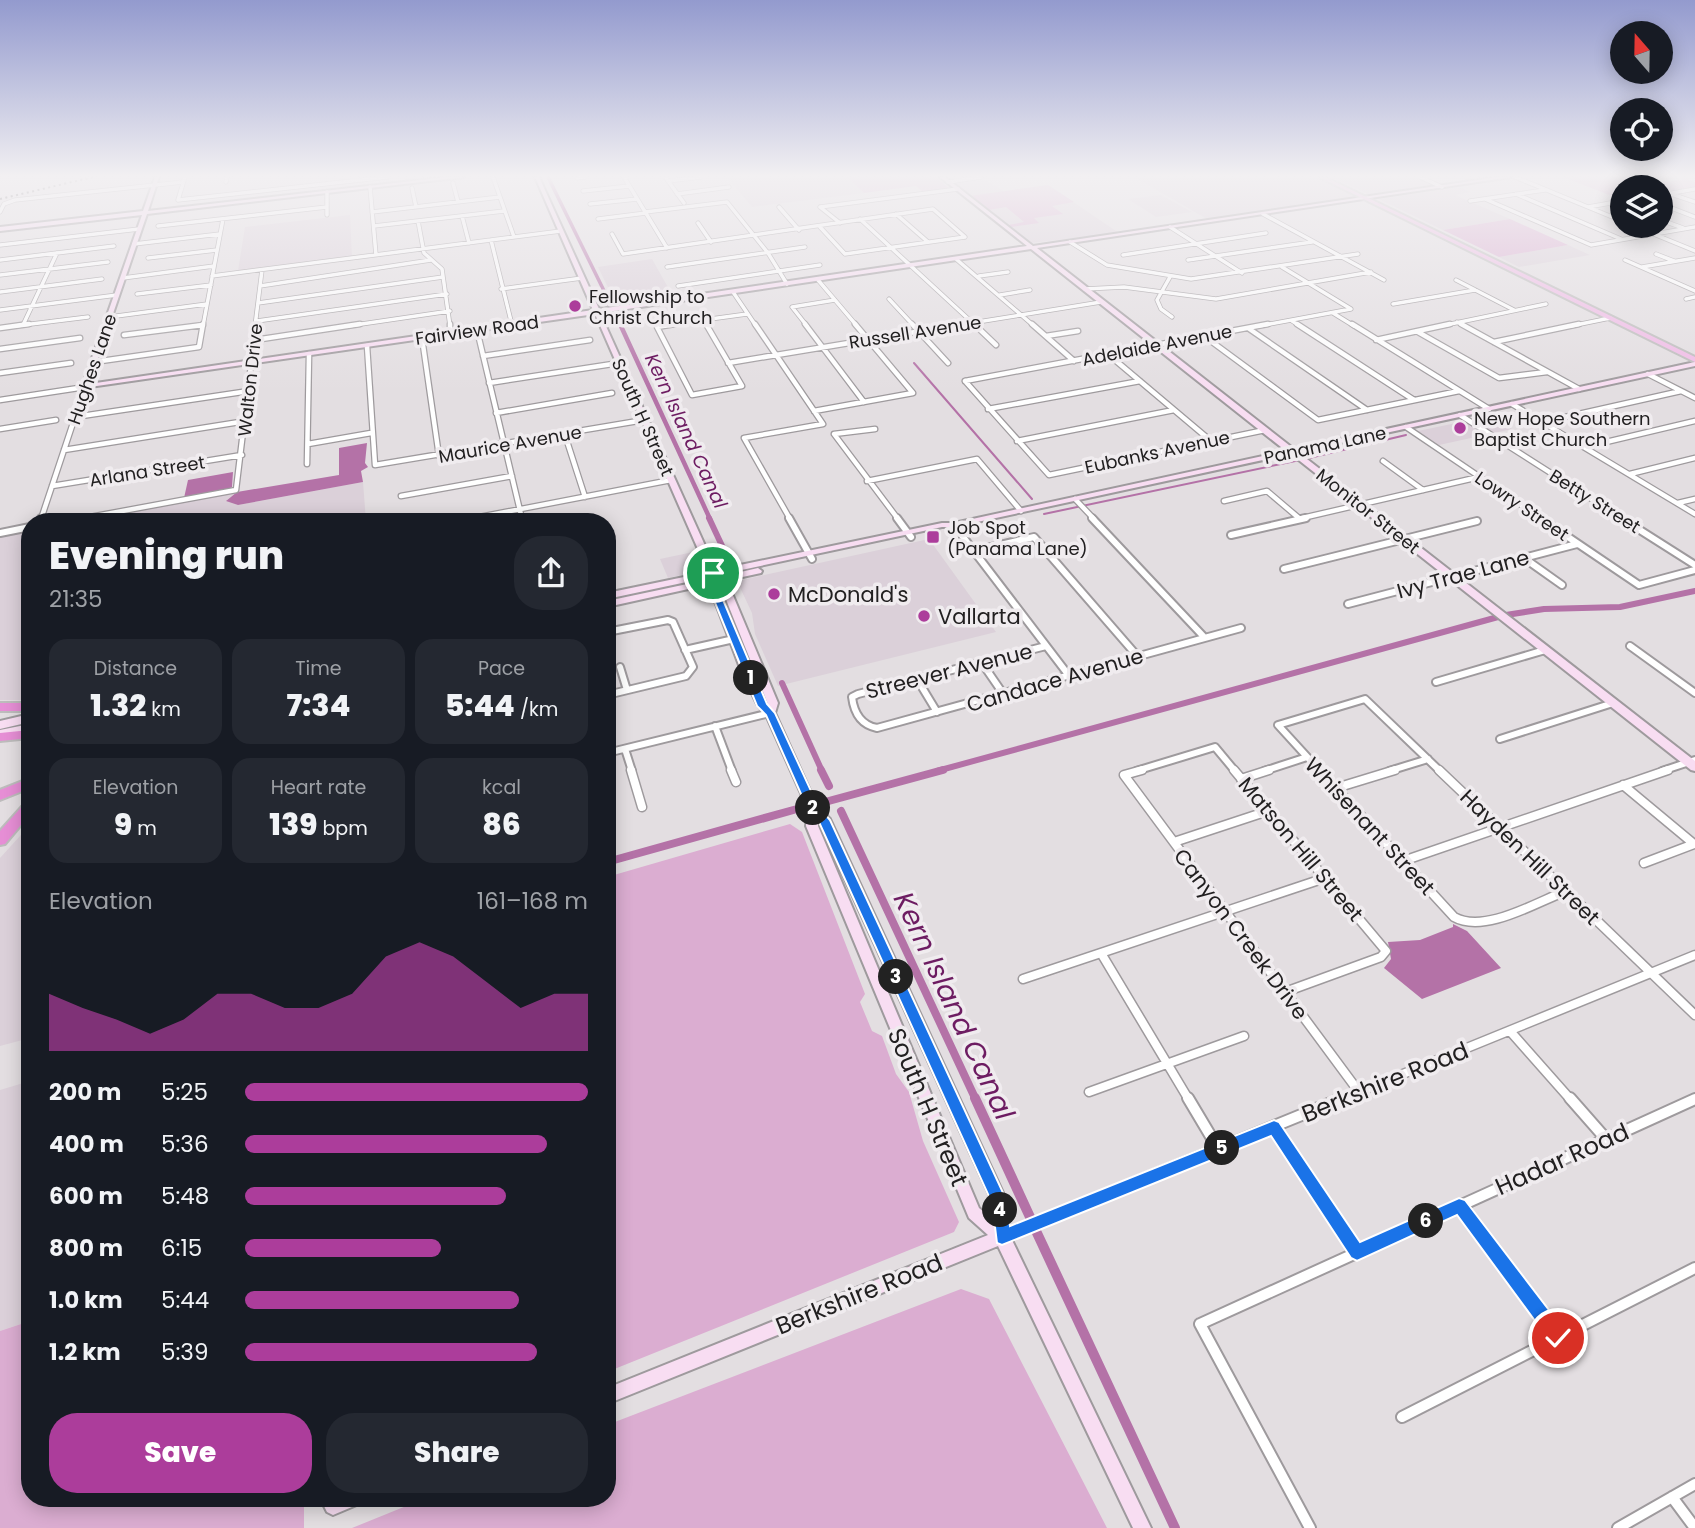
<!DOCTYPE html>
<meta charset="utf-8">
<style>
:root{--surface:#171b24;--page:#242831;--text:#f1f3f6;--muted:#9ea1a6;--accent:#ac3d9b}
body{margin:0;font-family:Poppins,sans-serif;background:var(--page);color:var(--text);height:100vh;display:flex;flex-direction:column;font-size:26px;white-space:nowrap}
*{box-sizing:border-box;margin:0}
p{font-size:23px;color:var(--muted)}
.icon{flex:none;width:38px;height:38px;fill:none;stroke:currentColor;stroke-width:2;stroke-linecap:round;stroke-linejoin:round}
.map{position:relative;flex:1;overflow:hidden}
.sheet{position:absolute;left:21px;top:513px;width:595px;height:994px;display:flex;flex-direction:column;background:var(--surface);border-radius:28px;box-shadow:0 4px 18px #0003}
.sheet>*{flex:none}
.needle{width:46px;rotate:340deg}
.controls{position:absolute;left:1610px;top:21px;display:grid;gap:14px}
.controls a{display:grid;place-items:center;width:63px;height:63px;border-radius:50%;background:var(--surface);box-shadow:0 4px 18px #0003;font-size:35px}
.pin{position:absolute;display:grid;place-items:center;width:60px;height:60px;color:#fff;margin:-30px;border:4px solid #fff;border-radius:50%;box-shadow:0 2px 7px #0007}
.km{position:absolute;width:35px;height:35px;margin:-18px;border-radius:50%;background:#222;color:#fff;font-size:19px;line-height:35px;text-align:center}
.round{display:grid;place-items:center;flex:none;width:74px;height:74px;border-radius:28px;background:var(--page)}
.head{display:flex;align-items:center;justify-content:space-between;height:119px;padding:0 28px}
h1{font-size:38px;font-weight:800;line-height:52px}
.metrics{display:grid;grid-template-columns:repeat(3,1fr);gap:10px;height:119px;padding:7px 28px}
.metrics div{display:grid;align-content:center;border-radius:18px;background:var(--page);text-align:center}
.metrics b{font-size:30px;font-weight:800}
.metrics small{font-size:19px;font-weight:400}
.metrics p{font-size:19px}
.chart{height:196px;padding:14px 28px}
.chart p{display:flex;justify-content:space-between}
.chart svg{width:100%;height:126px;margin-top:7px;fill:var(--accent);opacity:.7}
.primary-button{display:flex;gap:14px;margin-top:auto;padding:14px 28px}
.primary-button a{flex:1;height:80px;border-radius:28px;background:var(--accent);color:#fff;font-size:28px;font-weight:800;line-height:80px;text-align:center}
.primary-button a+a{background:var(--page);color:var(--text)}
ul{padding:0 28px;list-style:none;font-size:23px}
li{display:grid;grid-template-columns:112px 84px 1fr;align-items:center;height:52px}
li i{height:18px;border-radius:9px;background:var(--accent)}
.map>svg:first-child{display:block}
</style>
<div class="map">
<svg width="1695" height="1528" viewBox="0 0 1695 1528">
<rect width="100%" height="100%" fill="#e3dee1"/>
<path fill="#dbd0d9" d="M727,177H847L864,193L752,207Z
M1134,177H1316L1357,197L1207,219Z
M1333,177H1415L1435,186L1370,195Z
M982,178L1004,191L1048,185L1119,233L1031,243L953,181Z
M1460,187L1470,192L1455,195L1510,219L1443,230L1379,199Z
M1161,195L1192,212L1156,217L1128,199Z
M350,215L352,257L238,271L245,227Z
M1568,245L1590,255L1519,267L1499,257Z
M652,259L674,298L617,306L598,267Z
M1490,416L1512,429L1439,445L1418,431Z
M363,482L366,521L78,522L237,492L227,500L238,505Z
M30,530V700H0V536Z
M929,539L996,632L778,686L755,634L752,613L737,581Z
M693,552L699,571L668,578L660,559Z
M30,825V1038L0,1046V858Z
M30,1081V1321L0,1331V1090Z"/>
<path fill="#dbadd1" d="M847,177H936L950,189L923,192L916,186L864,193Z
M1563,177H1642L1657,183L1685,179L1695,182V187L1661,192V187H1622V200Z
M1048,185L1074,202L1052,206L1063,214L1034,218L1039,223L1011,227L1008,225L1024,222L1006,207L988,210L970,196Z
M1510,219L1568,245L1499,257L1443,230Z
M790,824L802,832L865,994L860,1002L872,1031L882,1036L896,1074L909,1092L923,1141L959,1222L954,1232L607,1372V877Z
M961,1289L989,1299L1107,1528H352L426,1498H607V1425Z
M30,1321V1498H304V1528H0V1331Z"/>
<path fill="#b472a7" d="M367,443L365,463L368,467L361,471L363,482L238,505L226,501L237,492L339,475V448Z
M233,472L232,487L227,490L184,498L188,480Z
M1453,924L1467,931L1501,968L1422,999L1384,968L1391,959L1388,942L1420,940L1453,927Z"/>
<g fill="none" stroke-linecap="round" stroke-linejoin="round">
<path stroke="#b472a7" stroke-width="2" d="M914,363L1032,499
M1305,459L1406,435
M1044,514L1300,460"/>
<path stroke="#b472a7" stroke-width="3.5" d="M548,177L610,303L608,307
M610,313L616,316L621,326"/>
<path stroke="#b472a7" stroke-width="4.5" d="M620,324L710,519"/>
<path stroke="#b472a7" stroke-width="6" d="M709,518L731,565
M1506,615L1544,609L1620,607L1695,591
M782,683L822,771
M937,771L1498,617"/>
<path stroke="#b472a7" stroke-width="8" d="M821,770L829,786
M825,802L943,770
M841,811L976,1100
M607,862L797,809"/>
<path stroke="#b472a7" stroke-width="10" d="M975,1098L1030,1217
M1037,1233L1175,1528"/>
<g stroke="#9e9a9d" stroke-width="5">
<path id="street-far4" d="M185,177L178,200L388,177
M493,177L514,237
M624,177L667,248
M1420,177L1442,187
M1515,177L1622,221
M577,178L585,177
M666,178L684,203
M668,181L701,177
M226,182L227,177
M948,182L981,177
M453,183L458,202
M370,187L376,255
M412,188L416,207
M583,191L629,186
M327,192V215
M677,194L729,187
M1516,194L1621,239
M1671,194L1695,202
M1661,195L1695,189
M1485,199L1591,245L1695,227
M1470,201L1545,190
M590,204L637,199
M1661,204L1695,217
M779,207L799,230
M820,207L958,189
M820,207L840,223
M1588,207L1622,201
M0,212L4,204L15,200L183,182
M372,212L500,197
M645,212L727,202L768,253L787,284
M896,214L928,242
M1263,214L1384,280
M462,216L469,243
M598,219L646,213
M860,219L976,326
M1661,220L1683,228
M418,221L424,253L442,269L450,326
M698,223L711,242
M158,226L327,207
M374,226L504,211
M1634,226L1695,251
M820,227L845,254L965,237
M1170,227L1242,273
M612,234L623,254L933,209L965,237
M491,240L512,325
M1070,242L1107,265L1191,279L1358,254
M134,244L220,234
M0,245L139,229
M1656,254L1674,261
M1123,255L1266,233
M148,258L217,250
M956,259L1034,326
M0,260L114,246
M1188,260L1312,242
M1625,260L1695,291
M667,267L805,247
M1642,267L1695,258
M0,275L108,262
M212,276L561,231
M979,276L1008,272
M1170,277L1157,300L1161,309L1172,317
M123,278L214,266
M818,280L857,326
M1456,280L1514,310
M260,286L431,260
M678,286L820,265
M501,289L582,278
M1085,289L1124,287L1216,299L1371,272
M0,292L102,279
M733,292L756,326
M137,294L211,285
M1000,295L1030,290
M889,299L914,326
M1686,299L1695,297
M258,303L443,277
M1393,304L1475,290
M0,310L117,295
M1333,313L1354,326
M109,317L207,304
M703,320L707,326
M703,320L747,314
M257,321L447,294
M1292,321L1300,326
M1457,322L1465,326
M23,325L57,253
M15,326L88,317
M194,326L203,325
M203,326L223,219
M255,326L262,270
M348,326L450,311
M663,326L703,320
M807,326L792,307L835,300
M953,326L1101,302
M1259,326L1351,309L1282,267
M1441,326L1546,304
M1571,326L1610,318"/>
</g>
<g stroke="#9e9a9d" stroke-width="7">
<path id="street-far3" d="M450,324V334
M675,324L657,327L692,395L742,386L706,324
M755,324L823,424L744,438L790,519
M805,324L864,402
M912,324L948,363
M974,324L996,345
M1032,324L1074,361
M1297,324L1414,400
M1352,324L1489,409
M1461,324L1579,389
M0,328L29,324
M1248,328L1367,410
M477,330L522,519
M1418,332L1499,378L1547,372
M124,335L203,325
M1046,336L1078,331
M1204,336L1318,420L1459,391
M422,338L439,456
M255,340L360,324
M1376,340L1450,324
M1494,342L1579,324
M367,346L375,465L644,420
M0,349L80,338
M1109,355L1211,441
M483,356L590,340
M94,362L199,347L203,324
M728,363L964,324
M0,373L71,363
M1648,374L1695,398
M965,381L1268,324
M965,381L1049,475L1265,430
M489,383L619,363
M0,400L85,387L41,519
M1512,404L1695,514
M988,409L1140,381
M814,411L913,393L855,324
M496,413L612,393
M1460,415L1623,519
M75,417L249,391
M1543,422L1681,391
M1406,427L1542,519
M0,429L56,420
M875,429L834,434L898,519
M565,435L585,497
M1017,441L1174,410
M308,444L371,433
M1585,447L1695,421
M64,450L246,421
M1383,461L1423,490
M307,464L309,354
M1630,474L1695,458
M867,481L977,459L1021,511
M52,486L242,455
M401,496L512,476
M1075,499L1094,519
M1224,501L1267,491L1300,519
M1678,503L1695,499
M79,519L236,490L256,324
M469,519L671,480
M1298,519L1479,477"/>
</g>
<g stroke="#9e9a9d" stroke-width="10">
<path id="street-far2" d="M522,518L523,522
M789,518L812,559
M897,518L911,537
M1092,518L1204,637
M1540,518L1639,585L1695,570
M1621,518L1695,565
M40,522L41,518
M64,522L88,518
M455,522L478,518
M954,525L1070,677
M0,533L30,527
M1231,535L1306,518
M974,551L1034,537L1139,658
M1524,558L1562,585
M1284,569L1477,521
M1348,604L1577,544
M607,632L668,620L673,622L693,667L686,676L607,695
M1046,646L858,694L852,697C854,713 861,725 877,728L1241,628
M1630,646L1695,693
M685,650L734,639
M982,663L1004,695
M620,667L627,690
M917,679L937,712
M1436,682L1545,650
M715,726L732,771
M1500,739L1613,703
M625,749L632,771
M607,753L770,713
M1136,771L1215,747L1235,771
M1264,771L1307,757
M1320,771L1278,725L1365,699L1440,771
M1389,771L1428,759
M1662,771L1695,760"/>
</g>
<g stroke="#9e9a9d" stroke-width="11">
<path id="street-far1" d="M631,770L642,807
M731,770L736,782
M1142,770L1124,775L1285,992
M1234,770L1386,951L1381,957L1285,992
M1319,770L1454,917C1484,934 1535,903 1566,891
M1439,770L1566,891
M1241,779L1269,770
M1623,785L1694,844L1644,863
M1336,788L1395,770
M1174,842L1268,811
M1403,861L1668,770
M1566,891L1695,1015
M1101,953L1189,1100
M1023,979L1325,878
M1285,992L1359,1092
M1510,1031L1571,1100
M1089,1092L1244,1036
M1339,1100L1695,955"/>
</g>
<g stroke="#9e9a9d" stroke-width="14">
<path id="street" d="M1188,1098L1219,1150
M1570,1098L1606,1139
M1274,1127L1357,1252
M1459,1206L1558,1338
M1002,1237L1343,1098
M1402,1417L1695,1268
M1672,1497L1695,1528
M1310,1528L1200,1324L1695,1099
M1618,1528L1695,1484"/>
</g>
<g stroke="#9e9a9d" stroke-width="4">
<path id="secondary" d="M155,177H159L148,211L447,177H464L147,214L89,384L593,310L535,177H539L599,309L1027,246L940,177H945L1033,246L1498,177H1511L1037,248L1294,449L1695,362V366L1298,452L1695,761V771L1691,770L1291,454L954,527H942L718,575L719,577L758,568L762,571L761,573L724,581L729,586L778,703L775,713L817,806L830,819L1005,1197L1007,1202L1010,1236L1151,1528H1133L998,1246L607,1404V1388L988,1235L969,1218L806,826L808,809L766,715L757,704L742,673L710,588L711,584L607,607V601L711,579L710,577L607,599V593L708,572L595,314L83,388L82,387L142,215L0,231V227L143,211ZM1031,249L1286,451L954,523H942L716,570L600,313ZM719,586L721,587L768,704L759,690L743,655ZM818,820L993,1203L994,1220L979,1208L818,826Z
M30,714V722L0,729V721Z
M30,724V732L0,738V730Z
M324,1498H362L359,1504L333,1515L327,1512L324,1506Z"/>
</g>
<g stroke="#bdbcbc" stroke-width="4">
<path id="primary" d="M1319,177H1325L1695,357V362Z"/>
</g>
<g stroke="#bdbcbc" stroke-width="4">
<path id="highway" d="M0,703H30V711H0Z
M30,730V738L0,741V733Z
M30,778V788L0,800V790Z
M30,800V814L5,844L0,845V831L26,802Z"/>
</g>
<use href="#street-far4" stroke="#fff" stroke-width="3.5"/>
<use href="#street-far3" stroke="#fff" stroke-width="4.5"/>
<use href="#street-far2" stroke="#fff" stroke-width="6"/>
<use href="#street-far1" stroke="#fff" stroke-width="8"/>
<use href="#street" stroke="#fff" stroke-width="10"/>
<use href="#secondary" fill="#f8ddf2" fill-rule="evenodd"/>
<use href="#primary" fill="#f0bbe6" fill-rule="evenodd"/>
<use href="#highway" fill="#e68ed5" fill-rule="evenodd"/>
<path stroke="#454244" stroke-width="2" stroke-dasharray="2 3.5" stroke-linecap="butt" d="M0,199L93,177"/>
</g>
<linearGradient id="sky" x2="0" y2="1"><stop stop-color="#939ace"/><stop offset="0.45" stop-color="#f2f0f2"/><stop offset="1" stop-color="#f2f0f2" stop-opacity="0"/></linearGradient>
<rect width="1695" height="391" fill="url(#sky)"/>
<path fill="#1a73e8" stroke="#fff" stroke-width="2" d="M713,570L721,580L718,588L767,704L775,713L818,806L830,820L1005,1197L1010,1226L1274,1120L1279,1122L1360,1242L1459,1198L1465,1200L1565,1331L1567,1338L1565,1344L1558,1346L1552,1344L1457,1215L1357,1261L1351,1258L1271,1136L1002,1245L997,1243L992,1203L819,822L809,812L766,715L757,706L709,588L712,580L709,573Z"/>
<g fill="#ac3d9b" stroke="#f0ecef" stroke-width="2.5">
<circle cx="575" cy="306" r="7"/>
<circle cx="1460" cy="428" r="7"/>
<rect x="926" y="530" width="14" height="14" rx="3.5"/>
<circle cx="774" cy="594" r="7"/>
<circle cx="924" cy="616" r="7"/>
</g>
<g text-anchor="middle" dominant-baseline="central" stroke-width="7" stroke-linejoin="round" paint-order="stroke">
<g font-size="18" fill="#222021" stroke="#f0ecef" text-anchor="start">
<text x="589" y="296">Fellowship to<tspan x="589" dy="21">Christ Church</tspan></text>
<text x="1474" y="418">New Hope Southern<tspan x="1474" dy="21">Baptist Church</tspan></text>
<text x="947" y="527">Job Spot<tspan x="947" dy="21">(Panama Lane)</tspan></text>
</g>
<g font-size="18" fill="#222021" stroke="#f0ecef">
<text transform="translate(477 330) rotate(-8)">Fairview Road</text>
<text transform="translate(915 332) rotate(-9)">Russell Avenue</text>
<text transform="translate(1157 345) rotate(-11)">Adelaide Avenue</text>
<text transform="translate(92 369) rotate(-71)">Hughes Lane</text>
<text transform="translate(250 380) rotate(-84)">Walton Drive</text>
<text transform="translate(643 417) rotate(66)">South H Street</text>
<text transform="translate(510 444) rotate(-10)">Maurice Avenue</text>
<text transform="translate(1325 445) rotate(-12)">Panama Lane</text>
<text transform="translate(1157 452) rotate(-12)">Eubanks Avenue</text>
<text transform="translate(147 471) rotate(-9)">Arlana Street</text>
<text transform="translate(1595 501) rotate(32)">Betty Street</text>
<text transform="translate(1522 506) rotate(34)">Lowry Street</text>
<text transform="translate(1368 511) rotate(38)">Monitor Street</text>
</g>
<g font-size="19" font-style="italic" fill="#6d1c62" stroke="#f0ecef">
<text transform="translate(686 431) rotate(65)">Kern Island Canal</text>
</g>
<g font-size="21" fill="#222021" stroke="#f0ecef">
<text transform="translate(1463 574) rotate(-15)">Ivy Trae Lane</text>
<text transform="translate(949 671) rotate(-14)">Streever Avenue</text>
<text transform="translate(1055 680) rotate(-16)">Candace Avenue</text>
<text transform="translate(1370 826) rotate(47)">Whisenant Street</text>
<text transform="translate(1301 849) rotate(50)">Matson Hill Street</text>
<text transform="translate(1530 857) rotate(44)">Hayden Hill Street</text>
<text transform="translate(1241 934) rotate(53)">Canyon Creek Drive</text>
</g>
<g font-size="21" fill="#222021" stroke="#f0ecef" text-anchor="start">
<text x="788" y="594">McDonald's</text>
<text x="938" y="616">Vallarta</text>
</g>
<g font-size="24" fill="#222021" stroke="#f0ecef">
<text transform="translate(1385 1082) rotate(-22)">Berkshire Road</text>
<text transform="translate(928 1107) rotate(67)">South H Street</text>
<text transform="translate(1562 1159) rotate(-24)">Hadar Road</text>
<text transform="translate(859 1294) rotate(-22)">Berkshire Road</text>
</g>
<g font-size="28" font-style="italic" fill="#6d1c62" stroke="#f0ecef">
<text transform="translate(954 1006) rotate(65)">Kern Island Canal</text>
</g>
</g>
</svg>
<div class="controls">
<a><svg class="needle" viewBox="-14 -14 28 28"><path d="M0-13l5 13h-10z" fill="#e53935"/><path d="M0 13l5-13h-10z" fill="#9ea1a6"/></svg></a>
<a><svg class="icon" aria-label="locate" viewBox="0 0 24 24"><circle cx="12" cy="12" r="6"/><path d="M12 2v4M12 18v4M2 12h4M18 12h4"/></svg></a>
<a><svg class="icon" aria-label="layers" viewBox="0 0 24 24"><path d="M12 4l9 5-9 5-9-5zM3 14l9 5 9-5"/></svg></a>
</div>
<div class="pin" style="left:713px;top:573px;background:#1e9e55"><svg class="icon" aria-label="arrive" viewBox="0 0 24 24"><path d="M6 21V4h12l-3 4 3 4H6"/></svg></div>
<div class="pin" style="left:1558px;top:1338px;background:#d93025"><svg class="icon" aria-label="check" viewBox="0 0 24 24"><path d="M5 12l5 5 9-10"/></svg></div>
<b class="km" style="left:751px;top:678px">1</b>
<b class="km" style="left:813px;top:808px">2</b>
<b class="km" style="left:896px;top:977px">3</b>
<b class="km" style="left:1000px;top:1210px">4</b>
<b class="km" style="left:1222px;top:1148px">5</b>
<b class="km" style="left:1426px;top:1221px">6</b>
<section class="sheet">
<div class="head"><div><h1>Evening run</h1><p>21:35</p></div><a class="round"><svg class="icon" aria-label="share" viewBox="0 0 24 24"><path d="M12 15V3M7 8l5-5 5 5M5 13v7h14v-7"/></svg></a></div>
<div class="metrics">
<div><p>Distance</p><b>1.32<small> km</small></b></div>
<div><p>Time</p><b>7:34</b></div>
<div><p>Pace</p><b>5:44<small> /km</small></b></div>
</div>
<div class="metrics">
<div><p>Elevation</p><b>9<small> m</small></b></div>
<div><p>Heart rate</p><b>139<small> bpm</small></b></div>
<div><p>kcal</p><b>86</b></div>
</div>
<div class="chart"><p><span>Elevation</span>161–168 m</p>
<svg viewBox="0 0 160 44" preserveAspectRatio="none"><path d="M0 44V24L10 29L20 33L30 38L40 33L50 24L60 24L70 29L80 29L90 24L100 11L110 6L120 11L130 20L140 29L150 24L160 24V44z"/></svg>
</div>
<ul>
<li><b>200 m</b>5:25<i style="width:100%"></i></li>
<li><b>400 m</b>5:36<i style="width:88%"></i></li>
<li><b>600 m</b>5:48<i style="width:76%"></i></li>
<li><b>800 m</b>6:15<i style="width:57%"></i></li>
<li><b>1.0 km</b>5:44<i style="width:80%"></i></li>
<li><b>1.2 km</b>5:39<i style="width:85%"></i></li>
</ul>
<div class="primary-button"><a>Save</a><a>Share</a></div>
</section>
</div>
